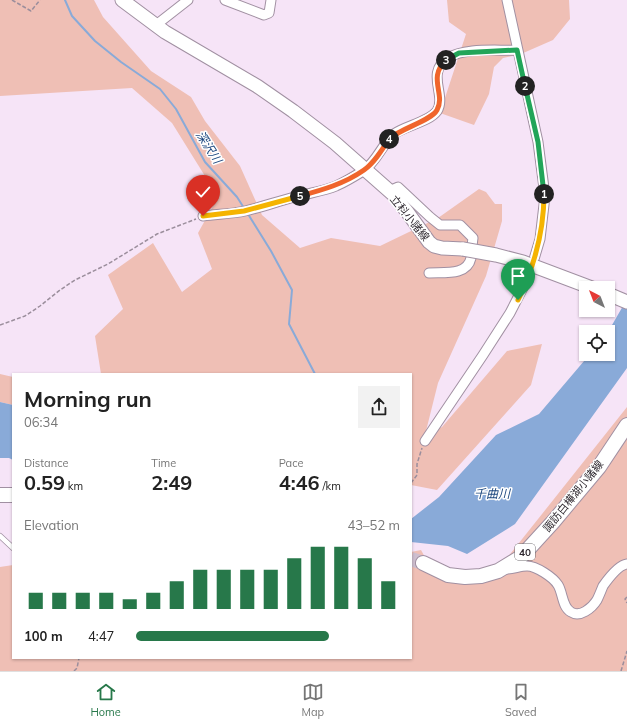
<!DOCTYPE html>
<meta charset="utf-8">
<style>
:root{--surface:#fff;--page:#f2f2f2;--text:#222;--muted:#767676;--line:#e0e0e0;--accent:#27784a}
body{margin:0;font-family:Mulish,"Noto Sans JP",sans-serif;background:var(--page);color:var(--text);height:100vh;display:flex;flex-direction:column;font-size:15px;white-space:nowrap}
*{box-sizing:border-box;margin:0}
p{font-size:13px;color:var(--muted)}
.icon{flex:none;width:22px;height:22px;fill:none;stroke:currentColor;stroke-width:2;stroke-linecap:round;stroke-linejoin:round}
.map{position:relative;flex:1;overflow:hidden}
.sheet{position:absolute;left:12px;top:373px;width:400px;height:286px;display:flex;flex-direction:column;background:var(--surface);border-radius:0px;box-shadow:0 1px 3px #0004}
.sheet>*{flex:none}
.needle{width:26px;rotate:318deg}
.buttons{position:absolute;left:579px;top:281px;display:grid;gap:8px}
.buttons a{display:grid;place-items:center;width:36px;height:36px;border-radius:0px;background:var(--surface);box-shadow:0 1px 3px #0004;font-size:20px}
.pin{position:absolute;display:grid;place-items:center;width:34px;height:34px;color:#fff;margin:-41px -17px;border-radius:50% 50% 50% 0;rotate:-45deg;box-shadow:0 0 4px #0007}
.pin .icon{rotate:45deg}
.km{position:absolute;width:20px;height:20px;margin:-10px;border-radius:50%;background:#222;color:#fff;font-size:11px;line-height:20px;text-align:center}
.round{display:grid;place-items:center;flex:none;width:42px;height:42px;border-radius:0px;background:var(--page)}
.headline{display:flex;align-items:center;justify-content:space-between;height:68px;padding:0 12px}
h1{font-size:22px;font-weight:700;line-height:30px}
.stats{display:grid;grid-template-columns:repeat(3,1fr);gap:6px;height:68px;padding:4px 12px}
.stats div{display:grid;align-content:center}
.stats b{font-size:20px;font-weight:700}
.stats small{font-size:11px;font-weight:400}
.stats p{font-size:11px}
.chart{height:112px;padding:8px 12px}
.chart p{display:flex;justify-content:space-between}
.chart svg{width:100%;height:72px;margin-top:4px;stroke:var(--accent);stroke-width:6}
ul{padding:0 12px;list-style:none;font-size:13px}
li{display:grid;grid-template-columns:64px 48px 1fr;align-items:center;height:30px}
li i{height:10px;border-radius:5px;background:var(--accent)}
.menu{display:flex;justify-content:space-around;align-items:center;height:56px;border-top:1px solid var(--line);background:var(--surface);font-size:11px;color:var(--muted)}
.menu a{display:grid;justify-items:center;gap:2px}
.menu .selected{color:var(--accent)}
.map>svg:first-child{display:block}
</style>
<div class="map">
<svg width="627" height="671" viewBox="0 0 627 671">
<rect width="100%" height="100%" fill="#f6e4f7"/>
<path fill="#efbfb5" d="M0,0H94L103,17L151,71L191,97L205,121L240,166L262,215L300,248L331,238L380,246L438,218L479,189L486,192L495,204H502V221L486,276L438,383L425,435L442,427L507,351L542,344L531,385L437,490L411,485V374H101L95,336L123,309L108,275L153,243L182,292L212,269L198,233L218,197L172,123L132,88L0,96Z
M447,0H569L570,19L553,40L521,54L503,58L494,67L489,94L474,125L440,113L466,34L449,22Z
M0,374L13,377V405L0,402Z
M627,407V671H0V567L13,565V658H411V552L421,550L426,559L423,564L492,577Z"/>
<path fill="#89aad8" d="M627,299V368L515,524L467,554L448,546L411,542V519L439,497L496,435L539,414L590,354H608V332Z
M0,402L13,405V460L9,458H0Z"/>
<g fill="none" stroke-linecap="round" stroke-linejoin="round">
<path stroke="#89aad8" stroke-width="2" d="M65,0L72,16L95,41L121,62L160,89L176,109L205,162L237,197L244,208
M248,214L271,251L292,290L289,324L315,374"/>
<path stroke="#cebfcf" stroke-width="14" stroke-dasharray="14 7" stroke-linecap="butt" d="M411,559L423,563"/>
<g stroke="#a190a2" stroke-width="6">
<path id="lane" d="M0,536L13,548"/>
</g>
<g stroke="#a190a2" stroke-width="11">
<path id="street" d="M225,0L264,15L269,13L271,0
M156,25L188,0
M389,191L398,187L430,217L440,225H460L473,238C472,244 472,251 471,258C467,276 444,272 429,273
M203,216C217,214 232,214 245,211C262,207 279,201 295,197C309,193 324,191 336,186C345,182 355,176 363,171C377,162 382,144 394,134C405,126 429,122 437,111C447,95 425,73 448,58C465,47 498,51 517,50
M425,441L483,355L510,313L529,276L540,239L545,196L538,142L507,0
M506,569C513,569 520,566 527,566C536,566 553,577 558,585C563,593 562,607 571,612C580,618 592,608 597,600C599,596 601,591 603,586C608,579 619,565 627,564"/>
</g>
<g stroke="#a190a2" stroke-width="15">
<path id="secondary" d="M122,0L165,32L257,86L293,111L335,143L394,195L408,213L429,242L434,246L442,248L463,249
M608,294L627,302"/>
</g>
<g stroke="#a190a2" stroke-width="16">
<path id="primary" d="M0,495H13
M423,563L448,575L465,577L481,576L498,571L521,557L553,522L599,467L627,425"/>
</g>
<path stroke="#9b8e9c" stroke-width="1.5" stroke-dasharray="4 2" stroke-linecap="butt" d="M12,0L31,11L40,0
M0,325L25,316L40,306L60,290L75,280L108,264L157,234L196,219
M411,483L417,475V464L422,448
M627,597L625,599L627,603
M74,671L77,668L79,658
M621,671L627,651"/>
<use href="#lane" stroke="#fff" stroke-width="4.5"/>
<use href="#street" stroke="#fff" stroke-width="9"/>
<use href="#secondary" stroke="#fff" stroke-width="13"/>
<use href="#primary" stroke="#fff" stroke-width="14"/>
<g stroke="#a190a2" stroke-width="15" stroke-linecap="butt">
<path id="secondary-bridge" d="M463,249L496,255L523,262L592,288"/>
</g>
<use href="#secondary-bridge" stroke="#fff" stroke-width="13"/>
</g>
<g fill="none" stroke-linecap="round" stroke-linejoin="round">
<g stroke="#fff" stroke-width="8">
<path id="split-1" d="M518,300C534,267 544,231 544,194"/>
</g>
<g stroke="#fff" stroke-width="8">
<path id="split-2" d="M525,86L538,142L544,194"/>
</g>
<g stroke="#fff" stroke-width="8">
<path id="split-3" d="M446,60L459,53L517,50L525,86"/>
</g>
<g stroke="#fff" stroke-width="8">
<path id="split-4" d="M389,139C401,128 431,121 437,110C446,94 427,78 446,60"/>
</g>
<g stroke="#fff" stroke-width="8">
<path id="split-5" d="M300,196C322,190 344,184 364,170C374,163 382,150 389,139"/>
</g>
<g stroke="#fff" stroke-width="8">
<path id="split-6" d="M203,216L244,211L300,196"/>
</g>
<use href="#split-1" stroke="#f5b400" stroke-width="5"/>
<use href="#split-2" stroke="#22a559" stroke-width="5"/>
<use href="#split-3" stroke="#22a559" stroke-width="5"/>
<use href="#split-4" stroke="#f0652b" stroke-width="5"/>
<use href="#split-5" stroke="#f0652b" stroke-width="5"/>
<use href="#split-6" stroke="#f5b400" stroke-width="5"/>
</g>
<g text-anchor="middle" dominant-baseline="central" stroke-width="3" stroke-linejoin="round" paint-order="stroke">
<rect fill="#fff" stroke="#6e6a6f" stroke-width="1" x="515" y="544" width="20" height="16" rx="3"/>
<g font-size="10" font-weight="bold" fill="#302a31">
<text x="525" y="552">40</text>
</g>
<g font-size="11" fill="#302a31" stroke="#fff">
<text transform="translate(410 218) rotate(51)">立科小諸線</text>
<text transform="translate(573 496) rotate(-51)">諏訪白樺湖小諸線</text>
</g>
<g font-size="12" font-style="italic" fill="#1c477f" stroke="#fff">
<text transform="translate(209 147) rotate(57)">深沢川</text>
<text x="492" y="493">千曲川</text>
</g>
</g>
</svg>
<div class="buttons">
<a><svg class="needle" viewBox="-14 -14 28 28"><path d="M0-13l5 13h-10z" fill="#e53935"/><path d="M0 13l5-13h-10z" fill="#767676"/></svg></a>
<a><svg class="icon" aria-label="locate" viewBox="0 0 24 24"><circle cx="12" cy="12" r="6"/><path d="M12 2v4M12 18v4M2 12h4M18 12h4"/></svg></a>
</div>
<div class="pin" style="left:518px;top:300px;background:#1e9e55"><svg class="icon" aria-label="arrive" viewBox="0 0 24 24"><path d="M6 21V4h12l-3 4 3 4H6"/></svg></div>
<div class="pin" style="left:203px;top:216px;background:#d93025"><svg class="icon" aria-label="check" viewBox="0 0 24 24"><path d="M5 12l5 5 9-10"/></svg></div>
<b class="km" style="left:544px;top:194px">1</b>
<b class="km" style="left:525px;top:86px">2</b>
<b class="km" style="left:446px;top:60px">3</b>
<b class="km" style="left:389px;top:139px">4</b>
<b class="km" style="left:300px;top:196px">5</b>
<section class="sheet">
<div class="headline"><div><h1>Morning run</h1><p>06:34</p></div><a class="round"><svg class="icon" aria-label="share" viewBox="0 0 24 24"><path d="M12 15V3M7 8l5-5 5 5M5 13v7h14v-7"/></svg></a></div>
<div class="stats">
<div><p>Distance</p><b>0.59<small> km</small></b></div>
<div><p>Time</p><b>2:49</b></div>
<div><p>Pace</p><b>4:46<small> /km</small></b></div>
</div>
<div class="chart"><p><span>Elevation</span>43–52 m</p>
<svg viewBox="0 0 160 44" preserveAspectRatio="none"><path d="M5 44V34M15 44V34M25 44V34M35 44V34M45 44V38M55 44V34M65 44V27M75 44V20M85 44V20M95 44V20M105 44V20M115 44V13M125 44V6M135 44V6M145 44V13M155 44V27"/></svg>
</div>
<ul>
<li><b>100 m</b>4:47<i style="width:73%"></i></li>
</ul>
</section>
</div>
<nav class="menu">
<a class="selected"><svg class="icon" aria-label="home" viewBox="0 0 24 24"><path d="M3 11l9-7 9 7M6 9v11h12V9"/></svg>Home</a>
<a><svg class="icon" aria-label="map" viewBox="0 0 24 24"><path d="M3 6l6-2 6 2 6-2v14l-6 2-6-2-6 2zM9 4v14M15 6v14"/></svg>Map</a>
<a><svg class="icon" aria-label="saved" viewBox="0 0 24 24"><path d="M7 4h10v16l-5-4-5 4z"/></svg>Saved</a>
</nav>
